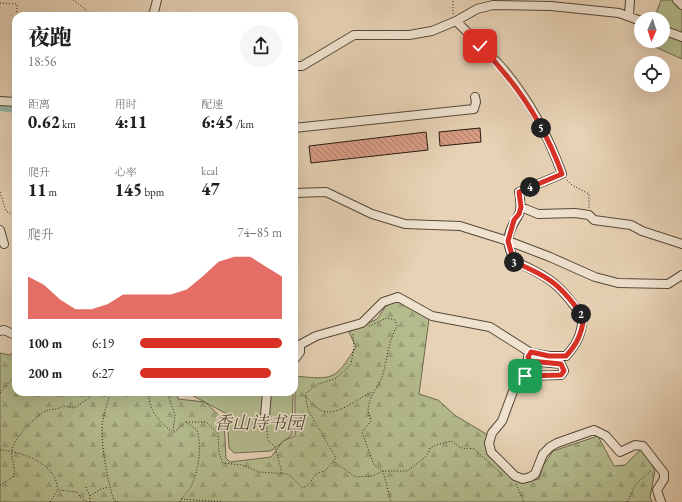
<!DOCTYPE html>
<html lang="zh">
<meta charset="utf-8">
<style>
:root{--surface:#fff;--page:#f6f6f6;--text:#202124;--muted:#757577;--accent:#d93025}
body{margin:0;font-family:"EB Garamond","Noto Serif SC",serif;background:var(--page);color:var(--text);height:100vh;display:flex;flex-direction:column;font-size:15px;white-space:nowrap}
*{box-sizing:border-box;margin:0}
p{font-size:13px;color:var(--muted)}
.icon{flex:none;width:22px;height:22px;fill:none;stroke:currentColor;stroke-width:2;stroke-linecap:round;stroke-linejoin:round}
.map{position:relative;flex:1;overflow:hidden}
.details{position:absolute;left:12px;top:12px;width:286px;height:384px;display:flex;flex-direction:column;background:var(--surface);border-radius:12px;box-shadow:0 4px 16px #0002}
.details>*{flex:none}
.needle{width:26px;rotate:183deg}
.fabs{position:absolute;left:634px;top:12px;display:grid;gap:8px}
.fabs a{display:grid;place-items:center;width:36px;height:36px;border-radius:50%;background:var(--surface);box-shadow:0 4px 16px #0002;font-size:20px}
.pin{position:absolute;display:grid;place-items:center;width:34px;height:34px;color:#fff;margin:-17px;border-radius:8px;box-shadow:0 2px 6px #0006}
.km{position:absolute;width:20px;height:20px;margin:-10px;border-radius:50%;background:#222;color:#fff;font-size:11px;line-height:20px;text-align:center}
.round{display:grid;place-items:center;flex:none;width:42px;height:42px;border-radius:21px;background:var(--page)}
.head{display:flex;align-items:center;justify-content:space-between;height:68px;padding:0 16px}
h1{font-size:22px;font-weight:800;line-height:30px}
.metrics{display:grid;grid-template-columns:repeat(3,1fr);gap:6px;height:68px;padding:4px 16px}
.metrics div{display:grid;align-content:center}
.metrics b{font-size:17px;font-weight:800}
.metrics small{font-size:11px;font-weight:400}
.metrics p{font-size:11px}
.chart{height:112px;padding:8px 16px}
.chart p{display:flex;justify-content:space-between}
.chart svg{width:100%;height:72px;margin-top:4px;fill:var(--accent);opacity:.7}
ul{padding:0 16px;list-style:none;font-size:13px}
li{display:grid;grid-template-columns:64px 48px 1fr;align-items:center;height:30px}
li i{height:10px;border-radius:5px;background:var(--accent)}
.map>svg:first-child{display:block}
</style>
<div class="map">
<svg width="682" height="502" viewBox="0 0 682 502">
<defs>
<pattern id="forest-firs" width="22" height="20" patternUnits="userSpaceOnUse"><rect width="22" height="20" fill="#b4bc8e"/><path d="M5 1l3.5 6h-7zM16 11l3.5 6h-7z" fill="#9ba179"/></pattern>
<pattern id="building-back-hatch" width="6" height="6" patternUnits="userSpaceOnUse"><rect width="6" height="6" fill="#d89c85"/><path d="M-1 5l2 2M0 0l6 6M5-1l2 2" fill="none" stroke="#af7e6b"/></pattern>
</defs>
<rect width="100%" height="100%" fill="#e7d2b5"/>
<filter id="stains"><feTurbulence type="fractalNoise" baseFrequency=".005" numOctaves="4"/><feColorMatrix values="0 0 0 0 .2 0 0 0 0 .09 0 0 0 0 .02 0 0 0 .5 -.17"/></filter>
<radialGradient id="worn" r=".72"><stop offset=".6" stop-color="#630" stop-opacity="0"/><stop offset="1" stop-color="#630" stop-opacity=".3"/></radialGradient>
<path fill="#b4bc8e" stroke="#6d6b4e" d="M661,0H682V59L651,45V41H663V19H654Z
M186,392H293L292,435L271,451L234,453L229,448L227,414Z"/>
<path fill="url(#forest-firs)" stroke="#6d6b4e" d="M398,299L429,319L419,394L438,400L456,416L488,435L487,446L512,478L522,483L539,479L543,466L553,451L598,436L614,466L625,465L642,448L655,470L650,497L652,502H0V353L10,355L16,350V392H177L178,399L205,402L224,420L226,458L230,462L271,457L283,441L295,436V376C334,380 335,380 356,347L349,332L377,319L390,300Z"/>
<g fill="none" stroke-linecap="round" stroke-linejoin="round">
<path stroke="#98b8a8" stroke-width="6" d="M0,108L16,110"/>
</g>
<path fill="url(#building-back-hatch)" stroke="#261a0f" d="M480,128L481,142L440,146L439,132Z
M426,132L428,150L311,163L309,146Z"/>
<g fill="none" stroke-linecap="round" stroke-linejoin="round">
<g stroke="#564838" stroke-width="10">
<path id="minor" d="M677,0L682,5
M629,15L630,0
M153,16L157,0
M456,21C472,37 489,53 504,70C529,100 549,138 562,174L519,192C520,198 522,207 519,214C514,224 510,226 508,240C508,246 512,255 514,261C550,277 561,285 583,318C581,334 578,343 566,356H549L531,353L528,357L530,361L561,364L564,371L561,375L525,376L520,378L515,386L502,421L492,433L489,443L491,452L515,476L523,479L530,477L535,474L543,454L550,447L557,443L594,430L606,436L620,452L635,445L643,446L664,473V479L657,490L661,502
M663,30L682,37
M294,66H302L354,35H409L432,31L456,21L477,9L493,5L551,6L619,13L641,21
M0,101L16,102
M294,128L474,109L476,102L475,97
M294,193L326,192L372,214L405,224L460,226L508,241L550,257L595,277L618,283L668,284L682,275
M521,207L538,214L575,213L589,215L594,220L631,225L642,231L682,244
M0,230L4,244
M0,331L4,330L13,334
M294,348L316,336L362,323L383,302L398,297L432,316L490,327L531,353
M294,360L300,352V346
M265,416L267,392"/>
</g>
<path stroke="#261a0f" stroke-width="1" stroke-dasharray="1 2" stroke-linecap="butt" d="M73,0L84,8L89,16
M0,3L17,4V16
M453,14V0
M12,95L16,62
M567,180L572,185L589,194V209
M0,192L6,211L13,215L16,219
M369,326L387,318L395,320L397,326C387,344 388,358 382,377C378,388 369,396 368,409C368,413 370,417 371,421L362,432L374,465L383,471L391,502
M110,392C108,401 105,410 103,420C99,436 108,485 114,500L118,502
M148,392C150,414 158,419 173,433L186,422L197,430C202,449 199,468 191,487C188,492 182,496 180,502
M167,392L175,415L173,432
M0,393L16,374
M306,396C328,429 348,402 373,392
M186,422H206L218,433L219,453L223,463L242,465L259,472L288,474L303,488L309,484L316,474L326,470L336,458L308,410L305,394L318,384L335,379L351,364L354,347L353,333
M266,422L268,440L275,447L282,473
M0,450C17,451 43,459 53,475C56,479 57,485 58,490L77,492L82,499L88,502
M334,462L356,477L372,476L383,471H407L423,459L428,454L430,448L439,444L452,441C459,448 464,450 473,448L504,476
M516,484L524,502
M0,485L13,477C17,464 10,461 12,450C14,438 35,416 46,411C53,408 55,411 63,406L74,408L89,398L92,392
M86,487L90,496
M181,499L223,502
M50,502L58,490
M90,502V496L101,489L109,487
M627,502L636,484L652,470"/>
<use href="#minor" stroke="#efe2cf" stroke-width="8"/>
</g>
<g fill="none" stroke-linecap="round" stroke-linejoin="round">
<g stroke="#fff" stroke-width="8">
<path id="route" d="M480,46C517,83 544,124 562,174L519,192L521,207L519,214L514,220L508,241L514,262C550,277 561,285 584,318C581,334 578,343 566,356H549L531,352L528,357L530,361L561,364L564,371L561,375L525,376"/>
</g>
<use href="#route" stroke="#d93025" stroke-width="5"/>
</g>
<g text-anchor="middle" dominant-baseline="central" stroke-width="3" stroke-linejoin="round" paint-order="stroke">
<g font-size="18" font-style="italic" fill="#514b35" stroke="#efe2cf">
<text x="259" y="422">香山诗书园</text>
</g>
</g>
<rect width="100%" height="100%" filter="url(#stains)"/>
<rect width="100%" height="100%" fill="url(#worn)"/>
</svg>
<div class="fabs">
<a><svg class="needle" viewBox="-14 -14 28 28"><path d="M0-13l5 13h-10z" fill="#e53935"/><path d="M0 13l5-13h-10z" fill="#757577"/></svg></a>
<a><svg class="icon" aria-label="locate" viewBox="0 0 24 24"><circle cx="12" cy="12" r="6"/><path d="M12 2v4M12 18v4M2 12h4M18 12h4"/></svg></a>
</div>
<div class="pin" style="left:525px;top:376px;background:#1e9e55"><svg class="icon" aria-label="arrive" viewBox="0 0 24 24"><path d="M6 21V4h12l-3 4 3 4H6"/></svg></div>
<div class="pin" style="left:480px;top:46px;background:#d93025"><svg class="icon" aria-label="check" viewBox="0 0 24 24"><path d="M5 12l5 5 9-10"/></svg></div>
<b class="km" style="left:581px;top:314px">2</b>
<b class="km" style="left:514px;top:262px">3</b>
<b class="km" style="left:530px;top:187px">4</b>
<b class="km" style="left:541px;top:128px">5</b>
<section class="details">
<div class="head"><div><h1>夜跑</h1><p>18:56</p></div><a class="round"><svg class="icon" aria-label="share" viewBox="0 0 24 24"><path d="M12 15V3M7 8l5-5 5 5M5 13v7h14v-7"/></svg></a></div>
<div class="metrics">
<div><p>距离</p><b>0.62<small> km</small></b></div>
<div><p>用时</p><b>4:11</b></div>
<div><p>配速</p><b>6:45<small> /km</small></b></div>
</div>
<div class="metrics">
<div><p>爬升</p><b>11<small> m</small></b></div>
<div><p>心率</p><b>145<small> bpm</small></b></div>
<div><p>kcal</p><b>47</b></div>
</div>
<div class="chart"><p><span>爬升</span>74–85 m</p>
<svg viewBox="0 0 160 44" preserveAspectRatio="none"><path d="M0 44V18L10 23L20 32L30 38L40 38L50 35L60 29L70 29L80 29L90 29L100 26L110 18L120 9L130 6L140 6L150 12L160 18V44z"/></svg>
</div>
<ul>
<li><b>100 m</b>6:19<i style="width:100%"></i></li>
<li><b>200 m</b>6:27<i style="width:92%"></i></li>
</ul>
</section>
</div>
